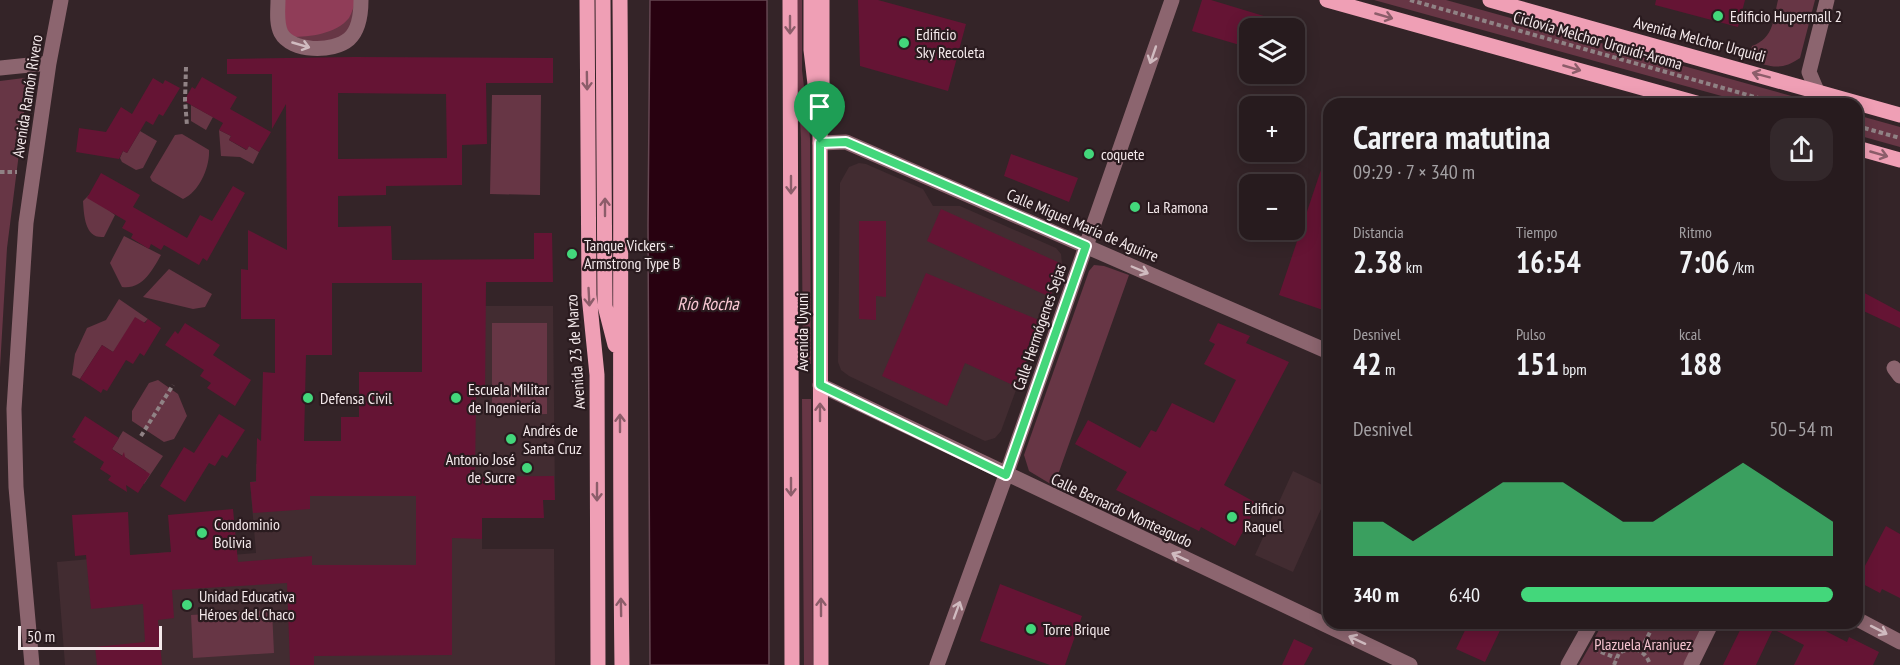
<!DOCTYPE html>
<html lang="es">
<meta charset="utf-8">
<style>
:root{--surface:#271b1e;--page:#33282b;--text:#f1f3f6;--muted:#a4a1a4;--line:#43393c;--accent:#43d77b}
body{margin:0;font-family:"PT Sans Narrow",sans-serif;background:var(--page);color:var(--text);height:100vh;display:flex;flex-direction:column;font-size:22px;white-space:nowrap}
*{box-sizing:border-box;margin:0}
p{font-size:20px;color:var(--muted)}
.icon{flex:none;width:33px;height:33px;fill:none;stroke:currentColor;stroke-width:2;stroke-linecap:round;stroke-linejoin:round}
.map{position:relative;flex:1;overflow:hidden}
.side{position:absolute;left:1323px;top:98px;width:540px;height:531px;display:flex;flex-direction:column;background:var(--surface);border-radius:18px;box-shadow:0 3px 15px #0003,0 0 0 2px var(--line)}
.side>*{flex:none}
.controls{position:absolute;left:1239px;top:18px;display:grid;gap:12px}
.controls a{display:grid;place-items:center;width:66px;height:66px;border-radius:12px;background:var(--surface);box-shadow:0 3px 15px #0003,0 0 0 2px var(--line);font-size:30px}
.scale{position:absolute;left:18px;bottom:15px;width:144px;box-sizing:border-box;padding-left:6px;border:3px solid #f4e9eb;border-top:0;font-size:16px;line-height:21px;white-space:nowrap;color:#f4e9eb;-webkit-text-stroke:4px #2a1b1f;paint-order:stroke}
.pin{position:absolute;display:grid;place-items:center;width:51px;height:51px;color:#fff;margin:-62px -26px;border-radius:50% 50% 50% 0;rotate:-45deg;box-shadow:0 0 6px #0007}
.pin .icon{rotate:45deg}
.round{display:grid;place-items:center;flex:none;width:63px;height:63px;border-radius:18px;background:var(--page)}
.summary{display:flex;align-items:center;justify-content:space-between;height:102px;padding:0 30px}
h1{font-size:33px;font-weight:700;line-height:45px}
.figures{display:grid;grid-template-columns:repeat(3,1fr);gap:9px;height:102px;padding:6px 30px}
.figures div{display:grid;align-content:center}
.figures b{font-size:30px;font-weight:700}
.figures small{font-size:16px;font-weight:400}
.figures p{font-size:16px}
.chart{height:168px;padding:12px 30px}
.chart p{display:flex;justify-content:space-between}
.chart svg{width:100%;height:108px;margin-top:6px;fill:var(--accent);opacity:.7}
ul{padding:0 30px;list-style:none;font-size:20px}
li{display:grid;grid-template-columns:96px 72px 1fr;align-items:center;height:45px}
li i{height:15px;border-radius:8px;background:var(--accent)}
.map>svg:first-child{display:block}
</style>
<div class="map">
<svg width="1900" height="665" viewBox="0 0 1900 665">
<rect width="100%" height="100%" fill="#342428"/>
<path fill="#422c31" d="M859,163L866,164L923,189L933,206H960L1056,248L1061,254L1062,264L1001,431L995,438L985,441L849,376L841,370L838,362L840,183L849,167Z
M422,306H553L555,500H482V549H554L555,665H65L57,562L169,552L170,560L256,553L250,482L256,481V464L338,465L359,427V372H422Z
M1293,471L1329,488V491L1293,572L1255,555Z"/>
<path fill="#673645" d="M357,0C348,39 350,36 311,45L295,36Z
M797,0H802V70L810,138L811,364H803L801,138L797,71Z
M1374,0H1446L1795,97L1794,103H1747Z
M1778,0H1815L1800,58C1780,72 1770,66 1748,60L1752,46C1774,38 1773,20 1778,0Z
M24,78L28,82L7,248L0,368V81Z
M492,95H541L540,195L490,194Z
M191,105L213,117L206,130L191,121Z
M1857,115L1900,127V147L1857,135Z
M219,130L231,136L229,140L246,150L249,146L259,152L253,164L240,157L221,156Z
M140,131L157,141L143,168L136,170L122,162L120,158L123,151L127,153Z
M182,134L209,150C210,167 199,192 183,199L152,181L150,177L175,135Z
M89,195L115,215L104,237C85,239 84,216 83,201Z
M124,236L161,255C152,271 142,290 122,287L110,263Z
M1094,265L1104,266L1129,275L1054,486L1029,471L1024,455L1089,271Z
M169,269L212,294L205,307L193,309L143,297Z
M119,299L148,319L113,352L102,345L80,379L72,375L75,354L87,328L106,320Z
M492,323H547V414L492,415Z
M158,380L178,394L187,416L174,439L164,442L132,421V411L149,383Z
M802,399H811L813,665H804Z
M123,431L163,456L144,484L140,481L146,471L112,449Z
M272,610L274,653L193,658L191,615Z
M1603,623H1705L1684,665H1579Z"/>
<path fill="#903d58" d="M283,0H356C354,5 352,13 349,18C336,34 310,37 291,37L284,30Z"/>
<path fill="#280110" stroke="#654752" stroke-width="1.5" d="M650,0H767L769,665H650L648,225Z"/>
<path fill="#651434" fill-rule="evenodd" d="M858,0H878L966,24L948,91L860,66Z
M1202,0H1211L1293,25V28H1250V48L1192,31Z
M1656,0H1745L1738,27L1655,5Z
M354,57L553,58V83H486L487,144L462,145V185L386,186V195L338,196V227L391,226L392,260L534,259V233H552L553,282H486L485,397H476L475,477L554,476L555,500H543L544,518H482V539L452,538V655L314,656V665H290L287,583L172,590L174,618L158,620L162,665H97L95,647L145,642L143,604L91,609L86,555L75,556L72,515L128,512L130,555L171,552L168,515L233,509L238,562L312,556V565H416V496H310V509L253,513L250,482H256L257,438L261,441L263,372L275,373V319H241V269L248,270V230L287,250L286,104L272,129V74H227V59ZM338,93L446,94L447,158L338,159ZM332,283H422V372H359V417H341V441H304L306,355H332Z
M202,77L237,97L230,109L271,132L259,152L249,146L247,150L229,140L231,136L219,130L223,123L184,101L192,87L195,89Z
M153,78L163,84L165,80L180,88L163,116L159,114L153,125L146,121L127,153L123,151L119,159L76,152L79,128L106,132L121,107L132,114Z
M1011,154L1078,178L1069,202L1004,176Z
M1326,155H1329V293L1323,310L1279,295Z
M101,173L140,195L133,207L187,238L200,215L212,221L233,186L245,193L207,261L203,258L199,265L164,245L161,250L151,244L149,249L131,238L133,234L122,228L126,221L87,198Z
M941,209L1062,264L1050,297L927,241Z
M859,221H886V297L876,296V320L859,319Z
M926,273L1041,321L1017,387L965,363L947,406L882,376Z
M1857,289L1900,312V328L1857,308Z
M135,317L145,323L148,319L161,328L144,356L140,353L133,364L126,360L107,391L103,389L101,393L80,379L102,345L113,352Z
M185,323L220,345L213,355L251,380L235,406L207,388L211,383L200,376L204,370L165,345L175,331L178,334Z
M1218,323L1250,336L1246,343L1289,362L1224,485L1258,504L1235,546L1201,527L1199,531L1116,490L1127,472L1075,444L1088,420L1140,448L1151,430L1156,432L1172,403L1214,423L1236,380L1204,364L1215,344L1209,341Z
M219,414L245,430L227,458L222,455L215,466L209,463L185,502L160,486L184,447L194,453Z
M85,416L119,438L112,449L122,456L124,452L125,457L150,474L138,493L126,485L127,492L108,480L111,476L100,469L104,462L73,442L76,439L72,437Z
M1886,526L1900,534V598L1882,589L1880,593L1857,581Z
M1000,584L1082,616L1065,665H1050L980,641Z
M1469,622H1504L1485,662L1456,649Z
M1744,622H1808L1847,642L1849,637L1879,652L1873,665H1794L1804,645L1773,629L1756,665H1723Z
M1294,639L1313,648L1304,665H1282Z"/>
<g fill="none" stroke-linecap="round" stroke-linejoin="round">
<path stroke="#908285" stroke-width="4" stroke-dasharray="4.5 3" stroke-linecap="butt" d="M1410,0L1780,104
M186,67L185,100L187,126
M1857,126L1900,138
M0,172H17
M141,436L173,385
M1653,623L1664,626L1671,622
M1594,649L1616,658
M1641,650L1654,624
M1614,665L1619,653C1633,645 1646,650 1650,665"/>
<path stroke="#8c656f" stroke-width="15" d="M278,0C278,10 276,23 281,33C291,52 333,53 349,39C359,30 361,13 361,0
M0,68L49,63
M1814,104L1817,91L1809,72L1827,0
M820,143L846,142L1329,352
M1894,368L1900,376
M820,385L1410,665
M1857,619L1900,642
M32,665L16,487L14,409L26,223L49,63L61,0
M937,665L1006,475L1172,0
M1568,665L1592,622
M1691,665L1712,622"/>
<path stroke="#ef9fb5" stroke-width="15" d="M587,0L589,295L597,375L598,665
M603,0L605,306L615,345
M620,0C622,222 619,443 622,665
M790,0L792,665
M811,0V50L820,127L821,665
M1327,0L1700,104
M1490,0L1900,115
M822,88V0
M1857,148L1900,160"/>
</g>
<defs><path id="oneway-shaft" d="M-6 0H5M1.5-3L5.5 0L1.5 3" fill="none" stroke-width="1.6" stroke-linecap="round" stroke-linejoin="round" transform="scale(1.5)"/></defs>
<g stroke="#8c5d6a">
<use href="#oneway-shaft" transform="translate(1384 16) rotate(16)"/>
<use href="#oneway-shaft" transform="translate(790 25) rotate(90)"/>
<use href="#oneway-shaft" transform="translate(1572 68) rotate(16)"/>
<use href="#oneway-shaft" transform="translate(1761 75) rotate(-165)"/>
<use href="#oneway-shaft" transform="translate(587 81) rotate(89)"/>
<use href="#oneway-shaft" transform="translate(1879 154) rotate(16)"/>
<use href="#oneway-shaft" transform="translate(791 185) rotate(90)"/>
<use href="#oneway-shaft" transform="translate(605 207) rotate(-90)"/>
<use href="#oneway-shaft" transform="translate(589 297) rotate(87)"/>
<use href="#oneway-shaft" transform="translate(820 412) rotate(-90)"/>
<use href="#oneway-shaft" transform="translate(620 423) rotate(-90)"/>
<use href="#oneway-shaft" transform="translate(791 487) rotate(90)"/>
<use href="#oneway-shaft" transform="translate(597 492) rotate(90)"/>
<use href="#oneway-shaft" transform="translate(621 607) rotate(-91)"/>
<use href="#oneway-shaft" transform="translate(821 607) rotate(-90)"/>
</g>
<g stroke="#d0bbc0">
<use href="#oneway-shaft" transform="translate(301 45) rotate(16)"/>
<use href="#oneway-shaft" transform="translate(1153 55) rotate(109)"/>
<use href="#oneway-shaft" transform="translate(1140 270) rotate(23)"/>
<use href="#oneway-shaft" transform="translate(1180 557) rotate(-155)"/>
<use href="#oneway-shaft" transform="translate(957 610) rotate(-70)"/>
<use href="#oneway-shaft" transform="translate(1879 630) rotate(27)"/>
<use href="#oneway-shaft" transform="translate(1357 640) rotate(-155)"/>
</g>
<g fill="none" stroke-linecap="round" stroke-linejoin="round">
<g stroke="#fff" stroke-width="12">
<path id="route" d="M846,142L1086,246L1006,475L820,385V143Z"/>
</g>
<use href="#route" stroke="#43d77b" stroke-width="8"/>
</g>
<g fill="#43d77b" stroke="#2a1b1f" stroke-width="2">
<circle cx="1718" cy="16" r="6"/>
<circle cx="904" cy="43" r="6"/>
<circle cx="1089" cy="154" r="6"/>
<circle cx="1135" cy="207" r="6"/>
<circle cx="572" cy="254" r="6"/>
<circle cx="308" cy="398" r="6"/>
<circle cx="456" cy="398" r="6"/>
<circle cx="511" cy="439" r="6"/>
<circle cx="527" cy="468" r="6"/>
<circle cx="1232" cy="517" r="6"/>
<circle cx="202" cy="533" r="6"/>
<circle cx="187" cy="605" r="6"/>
<circle cx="1031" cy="629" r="6"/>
</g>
<g text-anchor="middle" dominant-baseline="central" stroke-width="4.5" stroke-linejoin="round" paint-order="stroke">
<g font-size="16" fill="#f4e9eb" stroke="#2a1b1f" text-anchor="start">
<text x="1730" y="16">Edificio Hupermall 2</text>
<text x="916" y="34">Edificio<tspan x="916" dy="18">Sky Recoleta</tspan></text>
<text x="1101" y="154">coquete</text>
<text x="1147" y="207">La Ramona</text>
<text x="584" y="245">Tanque Vickers -<tspan x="584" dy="18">Armstrong Type B</tspan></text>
<text x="468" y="389">Escuela Militar<tspan x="468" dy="18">de Ingeniería</tspan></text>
<text x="320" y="398">Defensa Civil</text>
<text x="523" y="430">Andrés de<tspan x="523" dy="18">Santa Cruz</tspan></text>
<text x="515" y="459" text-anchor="end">Antonio José<tspan x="515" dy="18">de Sucre</tspan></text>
<text x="1244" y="508">Edificio<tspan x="1244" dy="18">Raquel</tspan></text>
<text x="214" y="524">Condominio<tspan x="214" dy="18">Bolivia</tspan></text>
<text x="199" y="596">Unidad Educativa<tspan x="199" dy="18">Héroes del Chaco</tspan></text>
<text x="1043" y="629">Torre Brique</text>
</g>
<g font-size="16" fill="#f4e9eb" stroke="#2a1b1f">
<text transform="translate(1700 39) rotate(15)">Avenida Melchor Urquidi</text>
<text transform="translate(1598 40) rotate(16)">Ciclovía Melchor Urquidi-Aroma</text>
<text transform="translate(27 96) rotate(-81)">Avenida Ramón Rivero</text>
<text transform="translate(1083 225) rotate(23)">Calle Miguel María de Aguirre</text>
<text transform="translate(1039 327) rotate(-71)">Calle Hermógenes Sejas</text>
<text transform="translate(802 332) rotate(-90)">Avenida Uyuni</text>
<text transform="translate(575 352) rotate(-94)">Avenida 23 de Marzo</text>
<text transform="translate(1122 510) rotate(25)">Calle Bernardo Monteagudo</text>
</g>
<g font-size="16" fill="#f7c5d1" stroke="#2a1b1f">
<text x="1643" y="644">Plazuela Aranjuez</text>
</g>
<g font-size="18" font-style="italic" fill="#fac8d4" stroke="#2a1b1f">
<text x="708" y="303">Río Rocha</text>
</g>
</g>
</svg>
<div class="controls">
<a><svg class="icon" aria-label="layers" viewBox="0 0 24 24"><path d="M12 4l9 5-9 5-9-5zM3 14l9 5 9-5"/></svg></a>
<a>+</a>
<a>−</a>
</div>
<div class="scale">50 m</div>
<div class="pin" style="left:820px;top:143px;background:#1e9e55"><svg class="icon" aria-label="arrive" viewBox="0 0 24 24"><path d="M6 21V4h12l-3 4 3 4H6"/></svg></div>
<section class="side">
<div class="summary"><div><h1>Carrera matutina</h1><p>09:29 · 7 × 340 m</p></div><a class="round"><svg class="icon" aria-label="share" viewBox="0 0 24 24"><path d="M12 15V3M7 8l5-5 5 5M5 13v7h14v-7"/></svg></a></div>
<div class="figures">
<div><p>Distancia</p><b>2.38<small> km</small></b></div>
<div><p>Tiempo</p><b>16:54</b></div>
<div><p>Ritmo</p><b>7:06<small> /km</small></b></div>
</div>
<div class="figures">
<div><p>Desnivel</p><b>42<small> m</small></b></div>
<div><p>Pulso</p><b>151<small> bpm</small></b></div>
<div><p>kcal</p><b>188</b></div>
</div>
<div class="chart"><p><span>Desnivel</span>50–54 m</p>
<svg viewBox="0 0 160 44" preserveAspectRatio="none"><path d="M0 44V30L10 30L20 38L30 30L40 22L50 14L60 14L70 14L80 22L90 30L100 30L110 22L120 14L130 6L140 14L150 22L160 30V44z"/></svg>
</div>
<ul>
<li><b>340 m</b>6:40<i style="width:100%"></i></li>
</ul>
</section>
</div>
